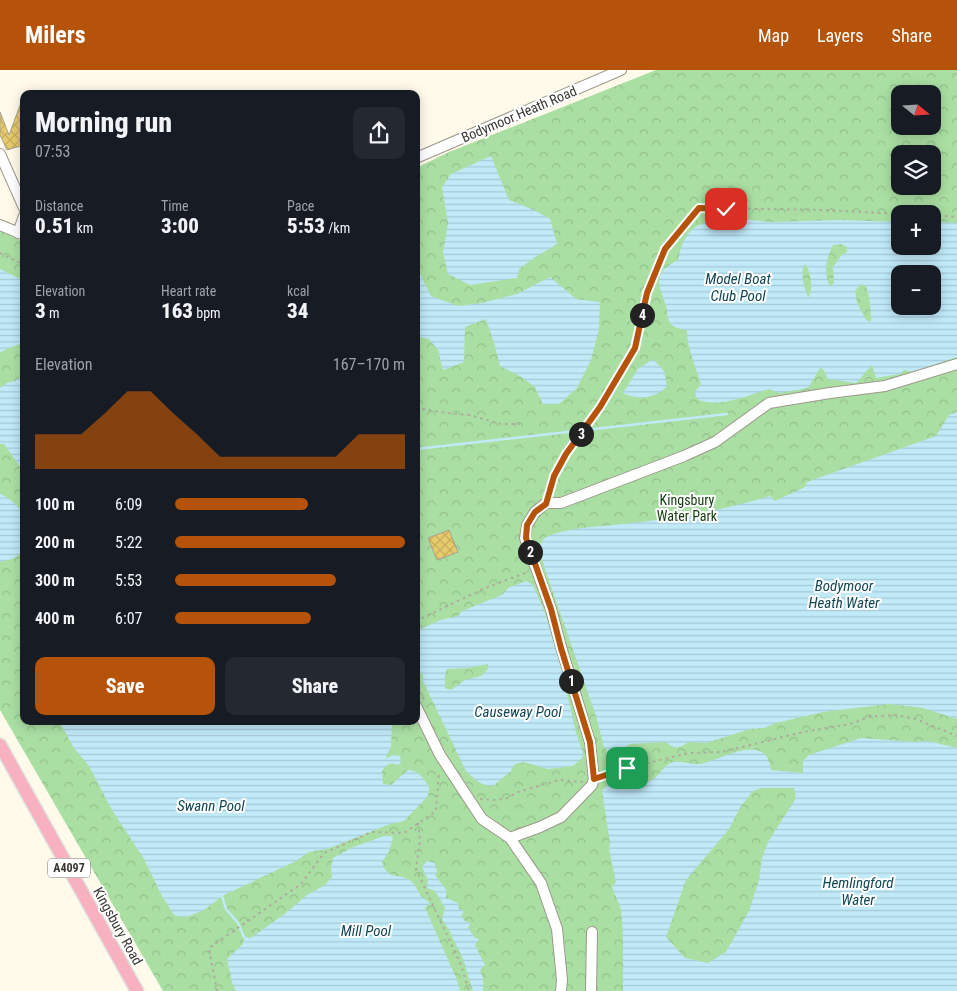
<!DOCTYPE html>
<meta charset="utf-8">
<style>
:root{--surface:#171b24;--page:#242831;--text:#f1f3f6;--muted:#9ea1a6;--accent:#b45309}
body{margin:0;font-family:"Roboto Condensed",sans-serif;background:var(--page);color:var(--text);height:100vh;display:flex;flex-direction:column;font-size:19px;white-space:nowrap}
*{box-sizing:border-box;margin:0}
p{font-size:16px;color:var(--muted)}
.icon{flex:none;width:28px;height:28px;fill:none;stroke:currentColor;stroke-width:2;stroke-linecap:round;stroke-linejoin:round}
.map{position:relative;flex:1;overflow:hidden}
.panel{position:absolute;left:20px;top:20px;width:400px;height:635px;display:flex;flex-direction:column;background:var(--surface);border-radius:10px;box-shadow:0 2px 12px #0003}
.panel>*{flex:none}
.needle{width:32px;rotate:108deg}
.controls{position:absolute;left:891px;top:15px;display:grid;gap:10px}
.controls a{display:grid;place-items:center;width:50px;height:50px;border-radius:10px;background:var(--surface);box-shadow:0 2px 12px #0003;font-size:25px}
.pin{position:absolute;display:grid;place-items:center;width:42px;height:42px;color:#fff;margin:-21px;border-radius:10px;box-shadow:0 2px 8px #0006}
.km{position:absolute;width:25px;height:25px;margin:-12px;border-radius:50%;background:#222;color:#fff;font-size:14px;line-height:25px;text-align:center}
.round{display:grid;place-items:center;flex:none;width:52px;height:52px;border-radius:10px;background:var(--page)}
.overview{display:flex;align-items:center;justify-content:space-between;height:85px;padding:0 15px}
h1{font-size:28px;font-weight:800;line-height:38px}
.stats{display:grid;grid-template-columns:repeat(3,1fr);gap:8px;height:85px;padding:5px 15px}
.stats div{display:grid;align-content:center}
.stats b{font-size:21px;font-weight:800}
.stats small{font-size:14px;font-weight:400}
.stats p{font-size:14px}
.chart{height:140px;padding:10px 15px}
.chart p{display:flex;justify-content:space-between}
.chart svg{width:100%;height:90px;margin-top:5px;fill:var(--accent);opacity:.7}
.primary-button{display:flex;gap:10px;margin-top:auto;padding:10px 15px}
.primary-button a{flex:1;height:58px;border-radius:10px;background:var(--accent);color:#fff;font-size:20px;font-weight:800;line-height:58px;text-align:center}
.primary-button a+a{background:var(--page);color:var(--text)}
ul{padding:0 15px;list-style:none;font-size:16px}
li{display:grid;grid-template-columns:80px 60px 1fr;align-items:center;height:38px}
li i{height:12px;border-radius:6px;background:var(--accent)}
header{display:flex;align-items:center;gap:30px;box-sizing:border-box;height:70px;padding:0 25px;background:var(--accent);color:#fff}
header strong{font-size:24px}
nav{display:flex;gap:28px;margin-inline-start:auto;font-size:18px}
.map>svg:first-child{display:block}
</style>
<header>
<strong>Milers</strong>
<nav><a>Map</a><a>Layers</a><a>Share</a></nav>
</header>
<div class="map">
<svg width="957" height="921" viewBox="0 0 957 921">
<defs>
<pattern id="park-crowns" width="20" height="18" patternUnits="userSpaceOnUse" patternTransform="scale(1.25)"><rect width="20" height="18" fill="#aadfa3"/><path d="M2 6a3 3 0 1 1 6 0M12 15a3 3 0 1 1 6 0" fill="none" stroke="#93c08d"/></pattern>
<pattern id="water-rules" width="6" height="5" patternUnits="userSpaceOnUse" patternTransform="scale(1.25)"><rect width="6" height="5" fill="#c0eaf8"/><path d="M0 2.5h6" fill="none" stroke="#a6c9d5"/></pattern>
<pattern id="building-cross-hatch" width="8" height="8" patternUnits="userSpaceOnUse" patternTransform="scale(1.25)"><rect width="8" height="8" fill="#e7ca6b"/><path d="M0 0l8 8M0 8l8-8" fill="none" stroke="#c7ae5d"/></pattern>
</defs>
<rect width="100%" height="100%" fill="#fffaea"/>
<path fill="url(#park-crowns)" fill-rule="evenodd" d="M656,0H957V921H163L0,640V161L24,172V651H416V98L449,82ZM900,24H932V56H900ZM900,84H932V116H900ZM900,144H932V176H900ZM900,204H932V236H900Z"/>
<path fill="url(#water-rules)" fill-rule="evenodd" d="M491,86L509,130L534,140L550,149L557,174L534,188L519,199L517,208L470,215L448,204L443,182L448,153L442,117L451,104Z
M721,148L773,152L840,150L900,152V176H932L933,152L957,153V287L913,302L904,300L900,304L876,308L872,295L856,313L828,309L823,299L820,298L808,318L779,323L769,319C750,325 716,339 697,329L695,322L701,314C696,298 687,277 687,261C683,259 675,258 672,255C667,251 668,246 667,240C665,227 654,215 662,202C666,196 673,193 678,190C685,159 692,156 721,148ZM841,174L847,177V182L841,186L833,197L834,212L831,217C822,205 827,187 833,175ZM805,194C811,202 814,219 808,228C805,218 799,203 805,194ZM900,204H932V236H900ZM861,214L866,216C869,223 872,244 871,252L866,250L857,233L855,221Z
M416,196L431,226L458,236L482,233L517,224L550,207L576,229L600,232L599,259L591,290L577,318L559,334H543L535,317L520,306L500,296L495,276L486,249L465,257L464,292L443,300L438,280L429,269L416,266Z
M0,199L24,211V272L0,282Z
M653,289L664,301L667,316C656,328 638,331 623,323L638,299Z
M24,305V402L4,374H0V318L7,313L15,311Z
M957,342V649L923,638L889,634L823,642L776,653L764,658L750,659L706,673L689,672L682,676L675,678L665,672L630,674L618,681L609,683L604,677L596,646L545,499C543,490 537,478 543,470C549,462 581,458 591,457C651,452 712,444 770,426L775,431L805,417L807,412L936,366L949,345Z
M0,424C30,438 24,454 24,482L12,489L0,492Z
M526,511L533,515L545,543L562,601L576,663L583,683L582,688L573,696L548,699L524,692L515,694L511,701L493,716C480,716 475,709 466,701L423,611V605L416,598V561L441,550L458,546L462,541L502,525L508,518ZM488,594V599L481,606L465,610L451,620L445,618V605L447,599L468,598Z
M59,651H392L391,677L386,686L387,688L394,685L400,686L401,692L398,695C390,691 387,695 382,701L383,714L391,715L408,700C420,701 423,708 429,717L428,726L404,751L390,754L327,779L309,782L296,791L222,826L204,840L189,846L180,847L174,845L162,826L144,789L112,740L89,696L74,678Z
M861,668L915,672L928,671L957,678V921H623V865L621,839L612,817L616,812L609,779L610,773L602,721L608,714C617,715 643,715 650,711C660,707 663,694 674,692C683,691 692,695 701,694C717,691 753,669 766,686C769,689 770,696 771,700L803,703V691L809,685ZM761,718H794L796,728L768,772L762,788L759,810L749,841L726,882L708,893L685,888L666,867L686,810L729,759L741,736L753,721Z
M384,766H391L393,768L389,781L382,793C389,812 399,802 411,811C417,816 418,824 423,828C425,830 428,831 430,833L425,838L457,910L460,921H236L232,912L227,889L243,874L244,867L251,868L286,843L307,825L325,815L332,807L331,798L333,788L351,778Z
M427,791L435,793L437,802L435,805L446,820V828L458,833L459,839L464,841L461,846L465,851L471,853L468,858L475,868L479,869L475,875L485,895L480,900L483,908V921H473L463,889L448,858L442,849L445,838L435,821L427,818L428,810L422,797Z"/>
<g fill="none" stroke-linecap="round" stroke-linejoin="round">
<path stroke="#c0eaf8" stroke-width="2.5" d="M416,379L727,344
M222,826L226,839L238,853L244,867"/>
</g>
<path fill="url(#building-cross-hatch)" stroke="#a7a395" d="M22,30L24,31V75L7,80L0,65V42L9,65Z
M449,460L458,482L437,490L428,468Z"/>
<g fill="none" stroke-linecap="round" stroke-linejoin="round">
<g stroke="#9c988a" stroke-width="12">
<path id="minor" d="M0,84L24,138
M416,88L621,0
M0,155L24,165
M18,163L24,146
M416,636L440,685L482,749L510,768L541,813L557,859L562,910L561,921
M510,768L540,757L561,747L592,715L594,709L590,672L561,577L551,539L525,468L527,455L535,442L546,433H561L684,386L715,372L769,333L830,323L885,316L957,294
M591,921L592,862"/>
</g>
<g stroke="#dfdfde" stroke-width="15">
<path id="major" d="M0,675L137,921"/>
</g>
<path stroke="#aeaa9e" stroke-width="2" stroke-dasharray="2.5 4" stroke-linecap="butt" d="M932,145L957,147
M0,183L24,195
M416,338L447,343L469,345L501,354H520
M548,424L554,405L566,384L601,337L635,278L647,223L665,179L699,138L824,140L900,144
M416,551L485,518L528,502
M416,616L425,631
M603,706L627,698L689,683L722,682L803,662L850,654L869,647L896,645L916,649L957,666
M480,729L496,730L507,728L518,722L559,710L583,712
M418,753L420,771L416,799L461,895L469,921
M217,921L209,878L301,814L324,783L372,762L404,763L436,741L439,702"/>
<use href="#minor" stroke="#fff" stroke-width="10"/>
<use href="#major" stroke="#f8b2bf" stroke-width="12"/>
</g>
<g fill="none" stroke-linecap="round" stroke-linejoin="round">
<g stroke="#fff" stroke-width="10">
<path id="route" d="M627,698L594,709L590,672L561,578L551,539L526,468L527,455L535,442L546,434L554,406L566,384L600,337L635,278L647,223L665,179L699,138L726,139"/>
</g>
<use href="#route" stroke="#b45309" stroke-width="6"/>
</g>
<g text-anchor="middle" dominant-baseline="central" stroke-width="4" stroke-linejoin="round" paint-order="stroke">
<rect fill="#fff" stroke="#74736f" stroke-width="1" x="48" y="788.5" width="42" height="19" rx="4"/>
<g font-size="12" font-weight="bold" fill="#393731">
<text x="69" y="798">A4097</text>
</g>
<g font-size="14" fill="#393731" stroke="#fff">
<text transform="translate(519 44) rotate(-23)">Bodymoor Heath Road</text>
<text transform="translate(118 856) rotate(61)">Kingsbury Road</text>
</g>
<g font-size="14" fill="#113c0c" stroke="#fff">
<text x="687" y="430">Kingsbury<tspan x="687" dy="16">Water Park</tspan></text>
</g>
<g font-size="15" font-style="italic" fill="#104655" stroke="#fff">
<text x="738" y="209">Model Boat<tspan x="738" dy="17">Club Pool</tspan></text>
<text x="844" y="516">Bodymoor<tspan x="844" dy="17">Heath Water</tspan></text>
<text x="518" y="642">Causeway Pool</text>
<text x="211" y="736">Swann Pool</text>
<text x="858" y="813">Hemlingford<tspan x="858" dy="17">Water</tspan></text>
<text x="366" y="861">Mill Pool</text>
</g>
</g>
</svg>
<div class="controls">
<a><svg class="needle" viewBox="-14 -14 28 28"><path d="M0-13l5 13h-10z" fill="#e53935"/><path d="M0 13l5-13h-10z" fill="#9ea1a6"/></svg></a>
<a><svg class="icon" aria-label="layers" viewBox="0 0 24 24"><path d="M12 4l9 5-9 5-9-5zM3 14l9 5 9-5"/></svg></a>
<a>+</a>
<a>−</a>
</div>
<div class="pin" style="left:627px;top:698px;background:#1e9e55"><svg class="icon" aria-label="arrive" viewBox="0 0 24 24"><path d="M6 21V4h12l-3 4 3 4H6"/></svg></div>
<div class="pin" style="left:726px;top:139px;background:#d93025"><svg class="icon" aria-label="check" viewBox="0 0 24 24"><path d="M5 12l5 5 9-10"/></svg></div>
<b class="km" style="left:571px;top:611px">1</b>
<b class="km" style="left:530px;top:482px">2</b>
<b class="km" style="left:581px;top:364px">3</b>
<b class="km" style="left:642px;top:245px">4</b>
<section class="panel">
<div class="overview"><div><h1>Morning run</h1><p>07:53</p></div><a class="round"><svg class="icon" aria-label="share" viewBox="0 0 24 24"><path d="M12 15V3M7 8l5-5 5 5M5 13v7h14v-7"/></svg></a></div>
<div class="stats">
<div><p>Distance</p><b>0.51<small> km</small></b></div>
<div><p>Time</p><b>3:00</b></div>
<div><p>Pace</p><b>5:53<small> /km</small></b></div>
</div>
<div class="stats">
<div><p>Elevation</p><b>3<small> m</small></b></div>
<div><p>Heart rate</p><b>163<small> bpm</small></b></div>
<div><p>kcal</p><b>34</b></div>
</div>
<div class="chart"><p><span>Elevation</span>167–170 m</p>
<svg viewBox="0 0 160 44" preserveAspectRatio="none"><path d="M0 44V27L10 27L20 27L30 17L40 6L50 6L60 17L70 27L80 38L90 38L100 38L110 38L120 38L130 38L140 27L150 27L160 27V44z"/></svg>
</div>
<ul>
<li><b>100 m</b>6:09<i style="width:58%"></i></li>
<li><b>200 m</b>5:22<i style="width:100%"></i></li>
<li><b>300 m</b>5:53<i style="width:70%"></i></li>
<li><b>400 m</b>6:07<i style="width:59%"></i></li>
</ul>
<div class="primary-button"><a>Save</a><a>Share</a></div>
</section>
</div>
